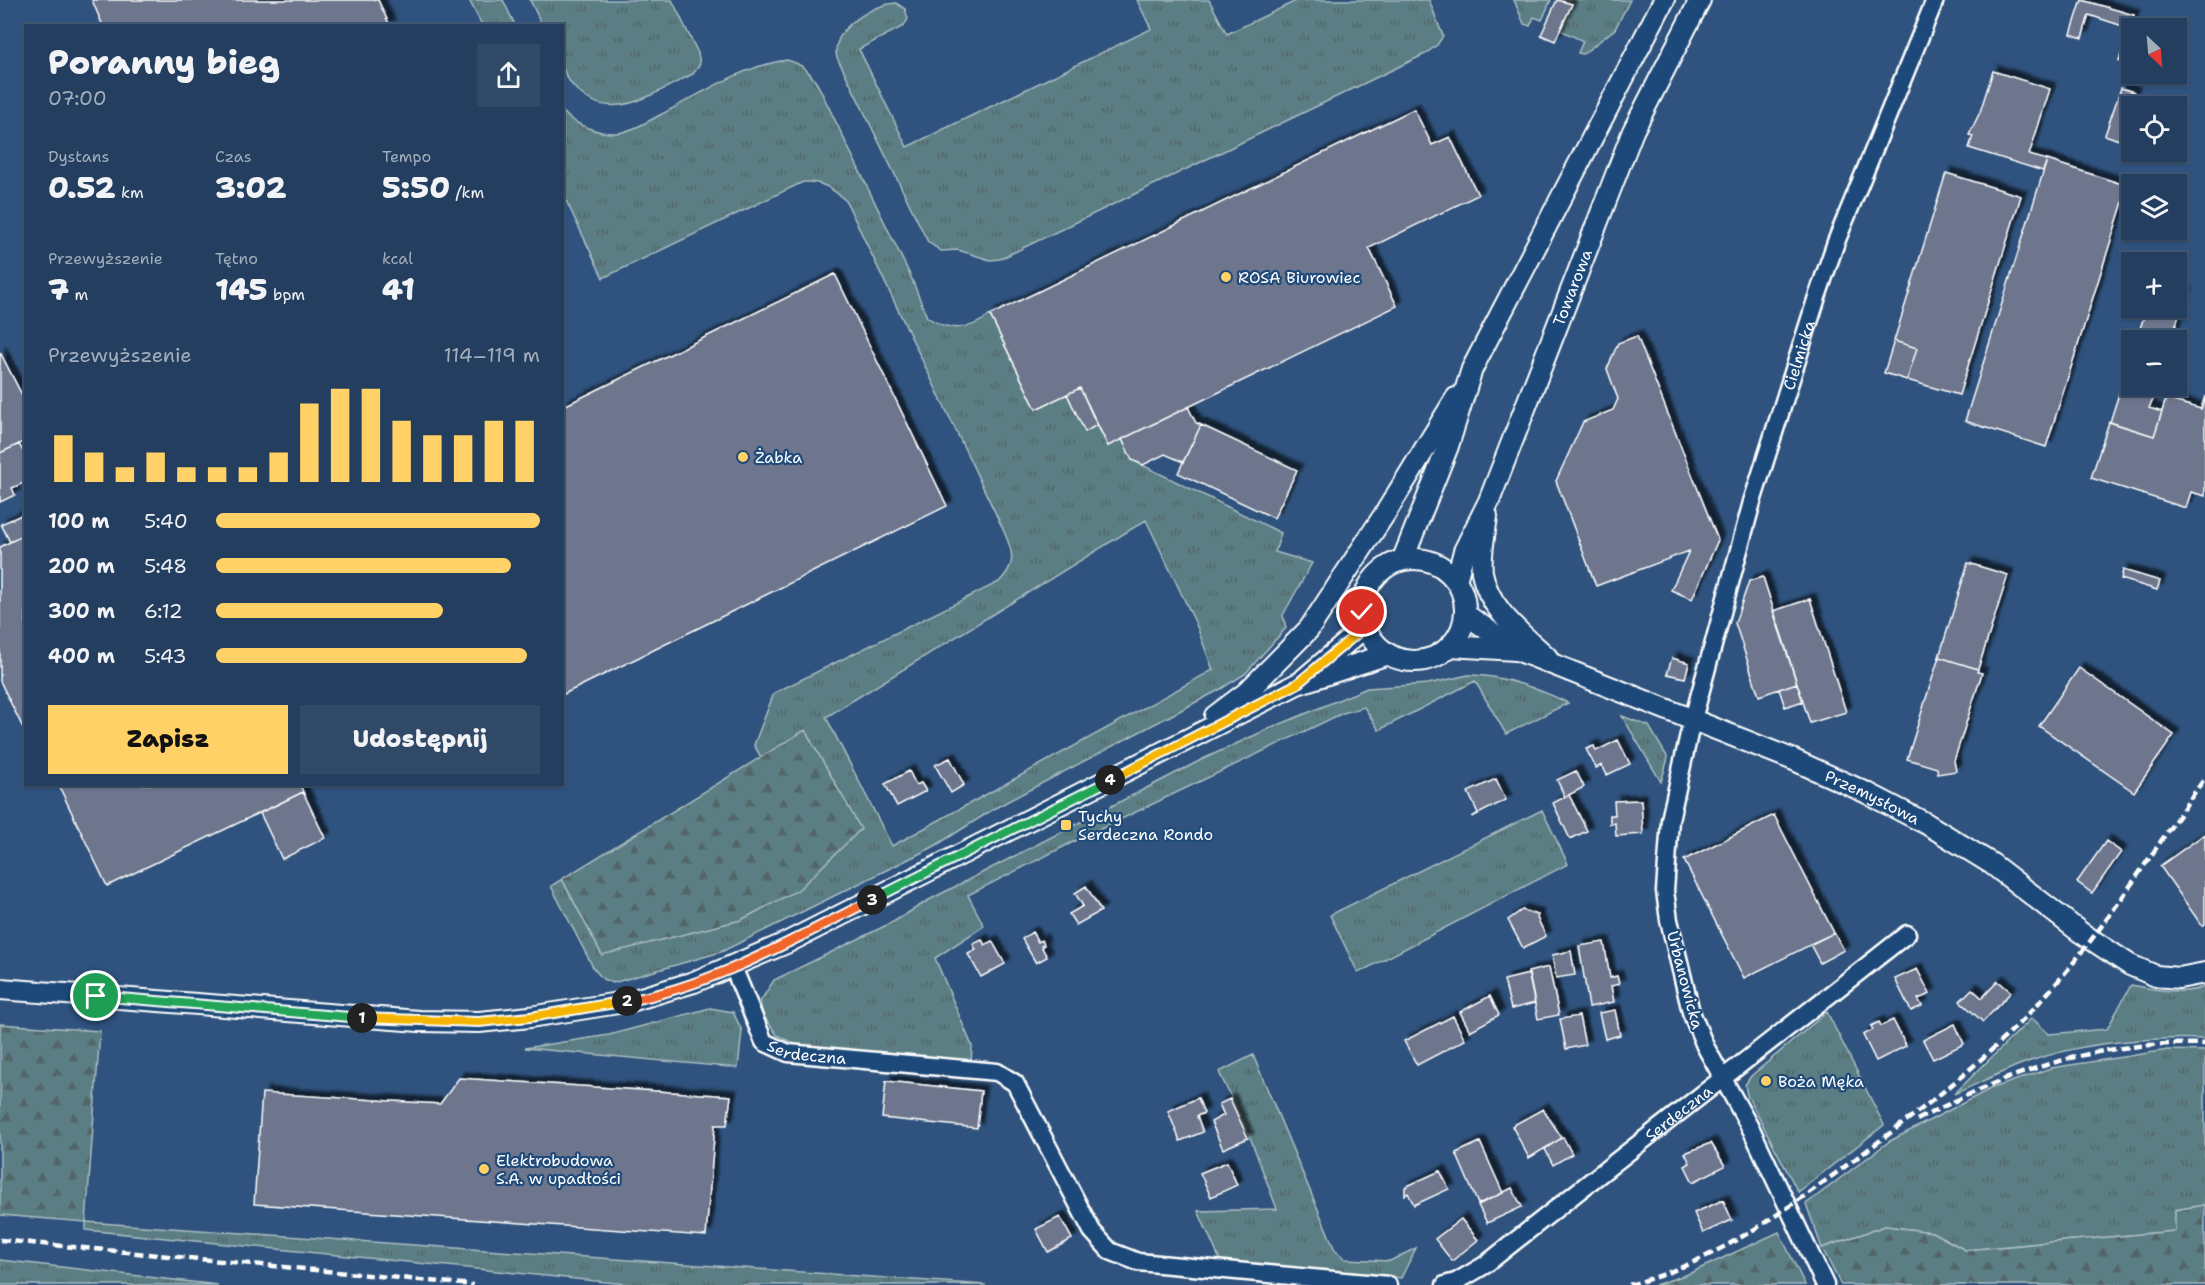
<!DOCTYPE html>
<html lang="pl">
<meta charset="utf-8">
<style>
:root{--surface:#233e5e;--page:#2f4967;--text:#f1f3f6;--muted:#a3aebc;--line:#405773;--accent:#ffd166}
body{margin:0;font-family:"Shantell Sans",sans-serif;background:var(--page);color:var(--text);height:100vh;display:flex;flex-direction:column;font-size:22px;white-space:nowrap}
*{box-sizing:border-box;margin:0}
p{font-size:20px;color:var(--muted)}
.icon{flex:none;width:33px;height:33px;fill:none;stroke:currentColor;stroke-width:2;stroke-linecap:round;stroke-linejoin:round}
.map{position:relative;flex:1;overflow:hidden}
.panel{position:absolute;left:24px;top:24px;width:540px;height:762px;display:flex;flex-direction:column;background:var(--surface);border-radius:0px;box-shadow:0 2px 4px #0004,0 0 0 2px var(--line)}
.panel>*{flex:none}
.needle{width:39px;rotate:154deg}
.tools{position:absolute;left:2121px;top:18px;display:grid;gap:12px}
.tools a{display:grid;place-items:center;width:66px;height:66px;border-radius:0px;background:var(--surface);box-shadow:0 2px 4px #0004,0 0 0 2px var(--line);font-size:30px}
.pin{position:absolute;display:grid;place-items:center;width:51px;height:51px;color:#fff;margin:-26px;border:3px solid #fff;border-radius:50%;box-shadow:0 2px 6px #0007}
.km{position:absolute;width:30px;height:30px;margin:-15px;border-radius:50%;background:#222;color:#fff;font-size:16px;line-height:30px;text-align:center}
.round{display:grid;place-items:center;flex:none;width:63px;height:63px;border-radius:0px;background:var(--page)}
.head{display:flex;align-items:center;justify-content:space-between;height:102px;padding:0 24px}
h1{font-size:33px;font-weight:800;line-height:45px}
.figures{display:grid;grid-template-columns:repeat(3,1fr);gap:9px;height:102px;padding:6px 24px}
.figures div{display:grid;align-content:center}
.figures b{font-size:30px;font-weight:800}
.figures small{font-size:16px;font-weight:400}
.figures p{font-size:16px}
.chart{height:168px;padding:12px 24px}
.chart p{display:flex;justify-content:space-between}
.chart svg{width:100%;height:108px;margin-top:6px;stroke:var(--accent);stroke-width:6}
.button{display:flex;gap:12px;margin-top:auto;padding:12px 24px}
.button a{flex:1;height:69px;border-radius:0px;background:var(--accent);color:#111;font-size:24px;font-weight:800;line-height:69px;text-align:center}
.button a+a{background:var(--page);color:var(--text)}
ul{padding:0 24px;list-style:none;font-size:20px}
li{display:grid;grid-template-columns:96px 72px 1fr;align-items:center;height:45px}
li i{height:15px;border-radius:8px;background:var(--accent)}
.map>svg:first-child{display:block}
</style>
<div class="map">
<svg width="2205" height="1285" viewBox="0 0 2205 1285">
<defs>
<pattern id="grass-tufts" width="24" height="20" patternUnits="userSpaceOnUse" patternTransform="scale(1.5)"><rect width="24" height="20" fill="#5a7e84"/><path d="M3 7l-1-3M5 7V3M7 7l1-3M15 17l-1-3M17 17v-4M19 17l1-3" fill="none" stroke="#536568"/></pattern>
<pattern id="forest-firs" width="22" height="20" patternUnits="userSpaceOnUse" patternTransform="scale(1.5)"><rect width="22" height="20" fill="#5a7e84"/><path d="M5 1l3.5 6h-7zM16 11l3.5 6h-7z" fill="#536568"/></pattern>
<filter id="shadow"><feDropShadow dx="5.5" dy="-5.5" stdDeviation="1.5" flood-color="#0009"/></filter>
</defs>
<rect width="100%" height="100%" fill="#2f537e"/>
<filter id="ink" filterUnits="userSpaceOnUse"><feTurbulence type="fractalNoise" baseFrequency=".0167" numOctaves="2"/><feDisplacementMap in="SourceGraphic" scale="12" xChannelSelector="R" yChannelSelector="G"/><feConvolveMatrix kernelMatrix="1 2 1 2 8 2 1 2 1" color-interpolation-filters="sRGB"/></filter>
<g filter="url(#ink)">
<path fill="url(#grass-tufts)" stroke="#acbec2" stroke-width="1.5" fill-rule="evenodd" d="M469,0H503L515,25H482Z
M530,0H672L698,53L700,64L693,74C660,89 620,121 585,97C574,89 567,81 563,68C559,56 562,38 562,26L542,25Z
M1137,0H1209L1227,34L1298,0H1429L1443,36L1437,45L1425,54L1000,259L990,260L958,250L941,251L928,242L841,65C839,62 836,56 836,52C836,25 874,5 896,3L905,9L908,19L904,26L859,49L907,147L1151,29Z
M1514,0H1551L1542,20L1534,17L1530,26L1524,24Z
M1564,0H1630L1615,29L1583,54L1578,53L1583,41L1560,30L1572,4Z
M787,60C803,64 810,72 819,87L911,277L927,317C949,332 969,331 990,315L1036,409L1067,394L1085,431L1097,425L1108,446L1122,439L1132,460L1281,533L1275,552L1312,563L1283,615L1286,628L1245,674L1219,690L997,807L935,846L721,952L613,983L603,979L594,969L551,886L562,879L602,955L761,757L754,745L774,693L999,582C1019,562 1012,550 1002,527L846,201C832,188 822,181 803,182L603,278L563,194V112C575,125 598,134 617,133C632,131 647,122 660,115C699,95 742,66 787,60ZM1146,520L1196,624L1213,670L892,846L826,717Z
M1468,675C1502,675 1537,688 1568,703L1506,734L1475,681L1379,730L1364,707L1343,713L1069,844L968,895L984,926L935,958L972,1046L971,1063L802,1048L777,1035L763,1015L760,1002L774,980L893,922L929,900L1203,759L1264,731L1367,688L1428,684Z
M1622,716L1649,726L1668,758L1661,782Z
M1542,810L1568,864L1358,973L1330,915Z
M2131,985C2150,989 2189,996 2205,986V1039C2145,1037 2079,1043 2022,1064C1999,1073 1977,1084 1954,1094L2032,1018L2049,1034L2107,1029Z
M710,1008L733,1012L742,1031L738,1068L525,1048L609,1035Z
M1827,1012L1884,1125L1798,1192L1747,1095L1745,1085L1751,1076Z
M2168,1050L2205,1051V1205L2175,1210L2176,1231L1965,1250L1932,1232L1885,1226L1822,1248L1806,1204L1890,1141L1990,1089L2051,1068Z
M1253,1055L1335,1250L1345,1259L1390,1261L1416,1248L1401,1278L1220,1260L1198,1211L1277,1209L1250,1137L1219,1072Z
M86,1222L986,1285H636L86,1230Z
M0,1260L218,1285H0Z"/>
<path fill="url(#forest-firs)" stroke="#acbec2" stroke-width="1.5" d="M805,730L861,829L798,890L741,920L602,955L562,879Z
M0,1024L100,1031L86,1222L0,1215Z
M2205,1205V1285H1841L1822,1248L1885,1226L1932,1232L1965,1250L2175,1231V1210Z
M1779,1232L1805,1285H1655L1688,1274Z"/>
<path fill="#6d768d" stroke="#fff" stroke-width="1.5" filter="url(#shadow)" d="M92,0H378L390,26H103Z
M1557,0L1572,4L1555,41L1541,35Z
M2082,0L2134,15L2129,28L2089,15L2082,38L2071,34Z
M2126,39L2132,41V65L2119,61Z
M1993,71L2050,89L2029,155L2047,160L2043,171L1969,148L1973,136L1969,135L1980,112Z
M2121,88L2134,92L2119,140L2105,135Z
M1414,109L1432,145L1450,137L1478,195L1369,248L1397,306L1108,446L1080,388L1036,409L990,315Z
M2047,160L2128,186L2046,447L1965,421Z
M1946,173L2021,196L1959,395L1907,380L1917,348L1894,341Z
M835,274L947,506L562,695V407Z
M2176,291L2186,294L2171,340H2136L2147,308H2176Z
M1637,336L1718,540L1692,599L1671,590L1689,551L1596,586L1556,481L1583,422L1613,410L1618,399L1607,369L1618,343Z
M1894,341L1917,348L1907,380L1884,373Z
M0,352L26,403V441L0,453Z
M2132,355V377L2125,375Z
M2125,375L2132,377V386H2138L2137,389L2155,396L2149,408L2162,412L2154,436L2110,422Z
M2138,386H2157L2154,394L2137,389Z
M1080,388L1097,425L1085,432L1067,394Z
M2205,396V496L2191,492L2186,508L2091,478L2109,422L2154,436L2166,399L2201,409Z
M1188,407L1196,423L1201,425L1183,462L1165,454L1143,465L1132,460L1122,439Z
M1201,425L1297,470L1274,518L1178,473Z
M19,444L26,457V482L12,488L15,495L0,502V453Z
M26,513V534L10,542L1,524Z
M26,534V734L0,681V547Z
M1968,563L2008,575L1978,669L1939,657Z
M2123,570L2160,581L2157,590L2121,579Z
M1763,577L1797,683L1759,696L1735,623L1749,581Z
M1810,599L1846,712L1810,723L1773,611Z
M1939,657L1978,669L1977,672L1982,673L1954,761L1956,771L1938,774L1937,768L1907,759Z
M1672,658L1689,663L1685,678L1667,674Z
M2079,668L2174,735L2134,792L2039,726Z
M1797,683L1803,701L1785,707L1779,689Z
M1618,740L1630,764L1607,775L1602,765L1596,768L1586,749L1594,746L1596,751Z
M950,758L964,785L951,793L935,765Z
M909,771L916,785L921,783L926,791L897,806L885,784Z
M1576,771L1584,787L1565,797L1557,780Z
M1496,779L1506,800L1472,817L1478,813L1468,792Z
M58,784H300L303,792L107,886Z
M303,792L325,838L282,859L260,813Z
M1569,795L1587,831L1570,839L1553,803Z
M1641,800L1643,834L1616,836L1615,823L1610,824V815H1615L1614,801Z
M1774,815L1834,933L1744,978L1684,860Z
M2205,834V924L2202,926L2160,866Z
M2106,841L2121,852L2092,893L2077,882Z
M1086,886L1101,911L1076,925L1069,914L1083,906L1075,893Z
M1522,910L1538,915L1537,918L1546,936L1523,948L1508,920Z
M1032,932L1038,942L1042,940L1044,945L1041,946L1047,957L1036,963L1022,939Z
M1834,933L1844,950L1820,963L1810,944Z
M982,940L985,945L992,941L1005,964L981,977L968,954L976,950L973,944Z
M1604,942L1610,978L1617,976L1619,984L1611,986L1614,1002L1589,1007L1579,946Z
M1571,951L1575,975L1556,978L1552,955Z
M1549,967L1559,1015L1538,1019L1528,972Z
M1917,969L1930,994L1918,999L1922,1006L1911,1011L1895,979Z
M1529,974L1535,1003L1511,1009L1504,980Z
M1998,981L2011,992L1983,1022L1960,1001L1972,989L1982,998Z
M1490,996L1499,1015L1470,1031L1460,1012Z
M1615,1010L1620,1035L1605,1039L1599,1013Z
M1453,1016L1465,1040L1417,1065L1404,1041Z
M1579,1016L1585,1045L1566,1049L1560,1019Z
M1893,1020L1906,1046L1876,1061L1863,1035L1873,1030L1871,1026L1879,1022L1881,1026Z
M1955,1024L1964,1044L1933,1059L1923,1040Z
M459,1078L731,1096L727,1125H715L706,1236L254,1204L262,1093L440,1104Z
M886,1081L981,1091L977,1128L882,1118Z
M1198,1098L1204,1113L1197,1116L1203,1132L1180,1141L1168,1111Z
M1230,1099L1248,1138L1223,1149L1211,1122L1224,1115L1219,1104Z
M1543,1109L1562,1138L1529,1158L1512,1126Z
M1563,1137L1572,1154L1553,1165L1545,1149Z
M1480,1142L1503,1193L1478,1204L1456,1153Z
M1711,1143L1725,1166L1693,1182L1685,1166L1690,1163L1685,1153Z
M1227,1162L1237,1185L1211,1197L1200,1173Z
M1440,1171L1449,1189L1414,1205L1408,1193L1405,1195V1187Z
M1512,1188L1522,1207L1487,1223L1478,1205Z
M1723,1200L1732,1220L1703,1233L1694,1213Z
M1060,1217L1072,1239L1048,1252L1036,1229Z
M1461,1219L1478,1240L1452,1261L1435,1239Z"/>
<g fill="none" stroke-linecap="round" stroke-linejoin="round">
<g stroke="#fff" stroke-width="21">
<g id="minor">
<path id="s1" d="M733,967L764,1042L788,1053L997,1072L1015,1083L1092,1231L1110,1251L1138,1262L1388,1285"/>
<path id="s2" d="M1445,1285L1456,1282L1485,1265C1625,1153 1767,1045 1907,934"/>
<path id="s3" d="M1825,1285L1752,1131L1705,1046L1691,1012L1669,920L1665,891L1670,820L1689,734L1752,502L1817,297L1836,242L1935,0"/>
</g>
</g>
<g stroke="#fff" stroke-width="24">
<g id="tertiary">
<path d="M1487,516C1485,533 1480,554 1482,572C1488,609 1522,634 1547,657"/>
<circle cx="1414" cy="610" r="51"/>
<path d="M1403,559L1448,446L1472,369L1664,0"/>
<path id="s4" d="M1456,581L1464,551L1489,501L1633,131L1700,0"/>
<path id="s5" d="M1465,614L1517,650L1794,760L1867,793L1927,824L1992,864L2080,932L2130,965L2156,976L2179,978L2205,973"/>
<path d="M1450,646L1516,650"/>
<path d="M1304,679L1365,627"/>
<path d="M1215,716L1247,692L1309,629L1386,512L1456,398"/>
<path d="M0,989L419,1021L479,1022L530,1017L631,1001L694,982L786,943L1297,684L1388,654"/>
</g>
</g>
<use href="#minor" stroke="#1f4a7a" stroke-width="16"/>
<use href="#tertiary" stroke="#1f4a7a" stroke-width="20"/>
<path stroke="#fff" stroke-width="4.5" stroke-dasharray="9 4.5" stroke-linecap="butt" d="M1917,1120C2010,1071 2098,1040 2205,1044
M0,1240L473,1285
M1629,1285C1706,1265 1769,1222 1832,1176C1910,1119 1989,1061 2053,987C2109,923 2155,847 2205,778"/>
</g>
</g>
<g fill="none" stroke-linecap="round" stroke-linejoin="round" filter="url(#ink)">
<g stroke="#fff" stroke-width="12">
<path id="split-1" d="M96,996L362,1018"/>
</g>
<g stroke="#fff" stroke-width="12">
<path id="split-2" d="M362,1018L479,1022L530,1017L627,1001"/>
</g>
<g stroke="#fff" stroke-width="12">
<path id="split-3" d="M627,1001C713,986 794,939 872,900"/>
</g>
<g stroke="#fff" stroke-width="12">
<path id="split-4" d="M872,900L1110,780"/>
</g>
<g stroke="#fff" stroke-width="12">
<path id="split-5" d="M1110,780L1297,684L1365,627L1362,612"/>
</g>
<use href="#split-1" stroke="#22a559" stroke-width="8"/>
<use href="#split-2" stroke="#f5b400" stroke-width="8"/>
<use href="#split-3" stroke="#f0652b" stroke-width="8"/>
<use href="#split-4" stroke="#22a559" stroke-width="8"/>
<use href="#split-5" stroke="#f5b400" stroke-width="8"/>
</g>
<g fill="#ffd166" stroke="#1f4a7a" stroke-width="2">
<circle cx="1226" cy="277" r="6"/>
<circle cx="743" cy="457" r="6"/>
<rect x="1060" y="819" width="12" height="12" rx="3"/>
<circle cx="1766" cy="1081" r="6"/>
<circle cx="484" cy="1169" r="6"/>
</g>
<g text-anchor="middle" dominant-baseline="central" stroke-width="4.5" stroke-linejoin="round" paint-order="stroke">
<g font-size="16" fill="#fff" stroke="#1f4a7a" text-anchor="start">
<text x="1238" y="277">ROSA Biurowiec</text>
<text x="755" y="457">Żabka</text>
<text x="1078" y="816">Tychy<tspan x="1078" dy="18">Serdeczna Rondo</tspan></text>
<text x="1778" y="1081">Boża Męka</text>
<text x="496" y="1160">Elektrobudowa<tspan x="496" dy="18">S.A. w upadłości</tspan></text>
</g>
<g font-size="16" fill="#fff" stroke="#1f4a7a">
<text stroke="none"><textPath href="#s4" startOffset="316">Towarowa</textPath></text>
<text stroke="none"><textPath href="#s3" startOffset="982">Cielmicka</textPath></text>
<text stroke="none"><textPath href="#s5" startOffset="448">Przemysłowa</textPath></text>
<text transform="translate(1685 980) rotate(75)">Urbanowicka</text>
<text stroke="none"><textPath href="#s1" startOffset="126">Serdeczna</textPath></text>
<text stroke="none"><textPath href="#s2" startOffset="291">Serdeczna</textPath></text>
</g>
</g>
</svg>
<div class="tools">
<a><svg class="needle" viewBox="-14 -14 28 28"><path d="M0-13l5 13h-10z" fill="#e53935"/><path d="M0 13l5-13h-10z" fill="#a3aebc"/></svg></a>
<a><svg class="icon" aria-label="locate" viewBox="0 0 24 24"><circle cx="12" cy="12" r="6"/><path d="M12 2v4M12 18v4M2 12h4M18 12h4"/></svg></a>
<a><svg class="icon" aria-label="layers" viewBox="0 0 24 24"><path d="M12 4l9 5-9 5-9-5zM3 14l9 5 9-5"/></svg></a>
<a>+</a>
<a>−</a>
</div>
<div class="pin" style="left:96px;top:996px;background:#1e9e55"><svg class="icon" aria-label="arrive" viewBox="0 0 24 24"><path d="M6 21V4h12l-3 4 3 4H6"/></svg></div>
<div class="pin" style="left:1362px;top:612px;background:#d93025"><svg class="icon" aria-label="check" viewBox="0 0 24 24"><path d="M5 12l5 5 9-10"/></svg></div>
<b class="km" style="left:362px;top:1018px">1</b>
<b class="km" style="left:627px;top:1001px">2</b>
<b class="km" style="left:872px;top:900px">3</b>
<b class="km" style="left:1110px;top:780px">4</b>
<section class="panel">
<div class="head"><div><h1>Poranny bieg</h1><p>07:00</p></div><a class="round"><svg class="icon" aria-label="share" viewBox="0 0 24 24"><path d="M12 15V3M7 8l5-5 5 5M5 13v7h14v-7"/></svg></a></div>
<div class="figures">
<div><p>Dystans</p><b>0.52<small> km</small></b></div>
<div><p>Czas</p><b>3:02</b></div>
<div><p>Tempo</p><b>5:50<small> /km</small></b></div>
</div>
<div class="figures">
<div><p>Przewyższenie</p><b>7<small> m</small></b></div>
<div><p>Tętno</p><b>145<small> bpm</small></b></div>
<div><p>kcal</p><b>41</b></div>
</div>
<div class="chart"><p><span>Przewyższenie</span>114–119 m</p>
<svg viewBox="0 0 160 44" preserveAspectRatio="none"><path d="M5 44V25M15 44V32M25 44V38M35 44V32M45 44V38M55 44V38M65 44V38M75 44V32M85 44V12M95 44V6M105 44V6M115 44V19M125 44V25M135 44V25M145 44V19M155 44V19"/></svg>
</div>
<ul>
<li><b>100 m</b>5:40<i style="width:100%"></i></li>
<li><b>200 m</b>5:48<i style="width:91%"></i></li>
<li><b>300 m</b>6:12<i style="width:70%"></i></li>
<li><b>400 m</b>5:43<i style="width:96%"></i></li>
</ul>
<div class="button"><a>Zapisz</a><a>Udostępnij</a></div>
</section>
</div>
